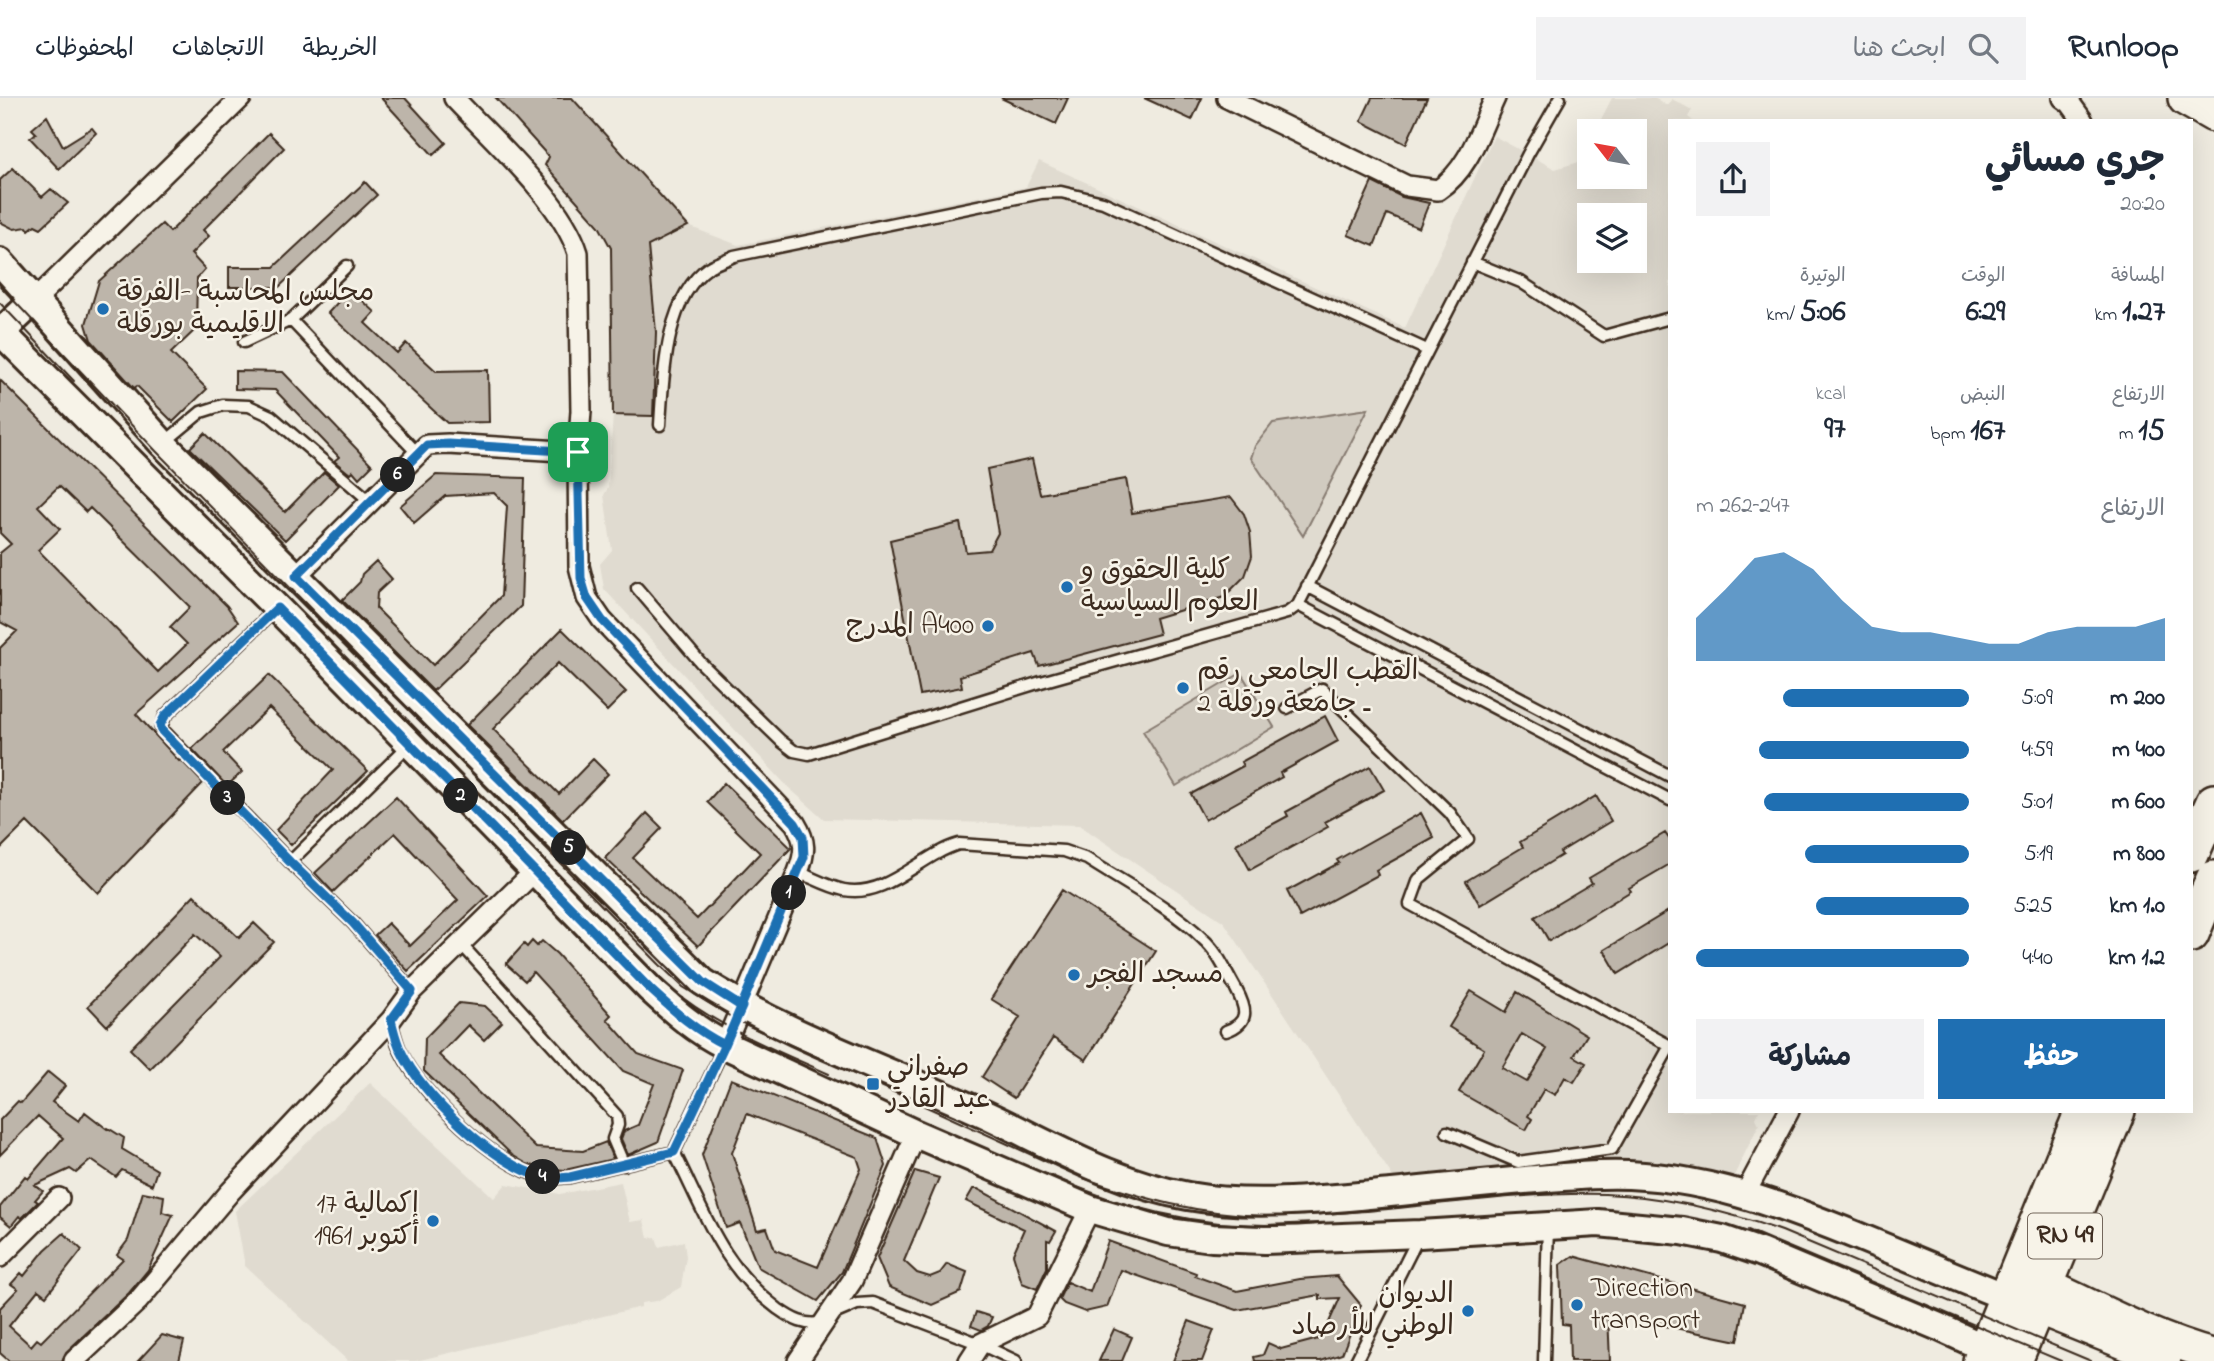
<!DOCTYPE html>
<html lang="ar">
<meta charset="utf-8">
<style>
:root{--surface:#fff;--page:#f2f2f3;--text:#1f2937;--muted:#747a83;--line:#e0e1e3;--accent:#1f6fb2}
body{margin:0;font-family:"Indie Flower","Playpen Sans Arabic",sans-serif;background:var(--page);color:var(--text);direction:rtl;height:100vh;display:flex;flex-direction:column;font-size:26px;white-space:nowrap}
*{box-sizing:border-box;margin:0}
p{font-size:23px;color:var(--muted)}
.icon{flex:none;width:38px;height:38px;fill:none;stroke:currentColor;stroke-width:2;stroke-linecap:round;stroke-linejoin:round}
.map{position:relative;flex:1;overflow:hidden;direction:ltr}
.panel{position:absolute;left:1668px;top:21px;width:525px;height:994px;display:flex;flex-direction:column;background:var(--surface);border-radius:0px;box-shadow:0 7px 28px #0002;direction:rtl}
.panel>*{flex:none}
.needle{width:46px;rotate:301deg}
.fabs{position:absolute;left:1577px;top:21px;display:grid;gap:14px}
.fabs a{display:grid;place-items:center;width:70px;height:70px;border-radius:0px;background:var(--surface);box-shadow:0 7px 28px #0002;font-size:35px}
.pin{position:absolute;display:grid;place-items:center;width:60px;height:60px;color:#fff;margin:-30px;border-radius:14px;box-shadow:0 4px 10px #0006}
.km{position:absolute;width:35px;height:35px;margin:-18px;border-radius:50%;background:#222;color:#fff;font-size:19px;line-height:35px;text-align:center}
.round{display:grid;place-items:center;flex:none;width:74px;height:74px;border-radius:0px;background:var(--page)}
.overview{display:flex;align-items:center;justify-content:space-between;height:119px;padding:0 28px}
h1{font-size:38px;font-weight:700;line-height:52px}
.metrics{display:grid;grid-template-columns:repeat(3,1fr);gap:10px;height:119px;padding:7px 28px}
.metrics div{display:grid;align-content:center}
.metrics b{font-size:30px;font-weight:700}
.metrics small{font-size:19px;font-weight:400}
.metrics p{font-size:19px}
.chart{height:196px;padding:14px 28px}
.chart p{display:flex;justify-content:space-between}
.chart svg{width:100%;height:126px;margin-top:7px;fill:var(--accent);opacity:.7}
.primary-button{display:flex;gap:14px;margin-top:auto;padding:14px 28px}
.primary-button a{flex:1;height:80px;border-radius:0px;background:var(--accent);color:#fff;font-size:28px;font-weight:700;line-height:80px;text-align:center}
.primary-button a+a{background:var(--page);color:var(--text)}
ul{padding:0 28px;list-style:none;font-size:23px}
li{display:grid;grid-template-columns:112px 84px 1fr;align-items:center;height:52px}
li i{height:18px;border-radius:9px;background:var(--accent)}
header{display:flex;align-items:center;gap:42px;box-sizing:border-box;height:98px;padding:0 35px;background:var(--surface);border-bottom:2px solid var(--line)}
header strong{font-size:33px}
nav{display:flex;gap:38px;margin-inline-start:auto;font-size:24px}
.search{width:490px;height:63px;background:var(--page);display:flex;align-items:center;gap:18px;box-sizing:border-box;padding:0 24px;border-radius:0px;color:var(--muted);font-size:26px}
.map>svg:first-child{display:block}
</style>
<header>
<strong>Runloop</strong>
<div class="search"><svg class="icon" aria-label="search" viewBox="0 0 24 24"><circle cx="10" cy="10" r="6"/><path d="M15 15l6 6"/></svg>ابحث هنا</div>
<nav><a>الخريطة</a><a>الاتجاهات</a><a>المحفوظات</a></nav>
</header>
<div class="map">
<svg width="2214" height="1263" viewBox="0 0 2214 1263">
<rect width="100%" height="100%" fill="#efebe0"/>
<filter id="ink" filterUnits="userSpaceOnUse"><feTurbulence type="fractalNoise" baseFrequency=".0143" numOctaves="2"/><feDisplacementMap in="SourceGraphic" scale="14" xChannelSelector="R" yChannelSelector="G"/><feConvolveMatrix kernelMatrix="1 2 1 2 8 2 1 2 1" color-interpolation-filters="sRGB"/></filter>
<g filter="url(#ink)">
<path fill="#e0dbd0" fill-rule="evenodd" d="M1612,0H1654L1667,7L1672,1L1692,12L1688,19L1693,23H1670V1013H1759L1756,1020L1759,1026L1732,1082H1395L1224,824L1079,727L824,721L788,689L604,491L600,466L612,452L604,397L608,390L613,317H655L656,234L648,148L688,128L738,147L1026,89L1039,63L1405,230L1494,38L1555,71L1579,64L1589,45V79H1634V33H1595ZM1589,117H1634V163H1589Z
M370,985L494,1100L506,1086L560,1096L621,1084L630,1124L644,1122L648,1140L656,1139L659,1149L684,1143L686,1159L681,1189L657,1203L641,1205V1209L416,1263H348L245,1168L235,1113Z"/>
<path fill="#d1cbc0" stroke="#867a6f" stroke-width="2" d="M1368,311L1303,438L1251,360L1255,348L1273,325Z
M1241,575L1274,629L1176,688L1143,633Z"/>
<path fill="#bdb5aa" stroke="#3b2a1e" stroke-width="2" fill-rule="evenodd" d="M381,0H405L446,45L433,57Z
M496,0H572L688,128L648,148L656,234L653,318L613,317L611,150L599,128L545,67L549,59Z
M1001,0H1068L1056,26Z
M1144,0H1202L1192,22Z
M1372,0H1427L1406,46L1361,23Z
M47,18L63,48L92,30L96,35L59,71L30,40L36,35L32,31Z
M269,35L284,50L203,132L209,138L191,156L205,171L197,180L196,231L171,255L207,291L173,324L137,288L134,290L91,242L86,226L99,183L162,126L170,134Z
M13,70L42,99L51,91L68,105L41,130L35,127L29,132L27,129L14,131L0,124V82Z
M365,84L377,97L279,189H229V169H274Z
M1372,84L1402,99L1429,105L1419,130L1387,116L1374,148L1348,137Z
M350,191L375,214L365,225L397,255L406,245L436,273L488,272L489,324L447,325L328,215Z
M235,273L283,274L372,367L359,380L353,373L350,376L334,363L339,359L275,292L235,291Z
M0,282L227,508L238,524L136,616L179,663L181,662L203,685L98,795L27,724L0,751V550L17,533L0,524V455L11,446L0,435ZM59,388L86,414L90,410L190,509L170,529L187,546L158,574L38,452L60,431L38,408Z
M205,335L285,414L324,374L339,387L285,442L190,350Z
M1032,361L1040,396L1126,381L1132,415L1231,399L1244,416L1250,434L1252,458L1245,478L1224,499L1155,520L1159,536L1039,568L1034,555L960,578L962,589L920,597L890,442L960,425L966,454L989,452L998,435L987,371Z
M436,377L525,380L521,508L433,593L342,502L360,484L362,476L376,463L392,481L377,495L376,510L433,567L501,498L507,408L494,395L445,398L414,425L400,408Z
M562,531L626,594L607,613L558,565L493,631L559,696L593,661L608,676L563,722L467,627Z
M269,577L368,673L291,747L276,732L333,672L269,610L223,654L242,674L227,688L192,651Z
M1325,618L1338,643L1280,675L1282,679L1205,722L1191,696L1243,668L1241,664Z
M1370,668L1384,692L1325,724L1328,729L1250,772L1236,746L1288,718L1286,714Z
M724,685L791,750L698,848L605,760L647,715L662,730L633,760L697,821L760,755L707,704Z
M1596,698L1611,723L1560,754L1562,757L1480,807L1466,783L1523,749L1520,744Z
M396,699L488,798L408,873L375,837L388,825L410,848L458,802L395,735L333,794L315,775Z
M1421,715L1434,740L1376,772L1378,777L1300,819L1287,793L1339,765L1337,762Z
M1665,735L1670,742V766L1629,790L1631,793L1549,843L1535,819L1592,785L1589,780Z
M1062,792L1156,853L1086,962L1053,940L1014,1000L982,979L1020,919L991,901Z
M194,797L239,840L254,825L274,844L150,971L130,951L220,859L195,836L107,928L88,908Z
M1670,812V844L1618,876L1604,852Z
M532,843L537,848L542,843L557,856L611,917L607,921L638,956L683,972L658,1044L628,1057L621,1041L624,1033L638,1027L654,986L623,973L533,874L525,883L506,866L524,846L527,849Z
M1471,893L1506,914L1517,894L1587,937L1574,958L1586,965L1574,984L1565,979L1555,997L1544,991L1528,1018L1532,1021L1526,1032L1459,994L1484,951L1449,929ZM1522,936L1547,951L1527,984L1502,970Z
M459,905L485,908L502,924L484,942L468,927L439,957L536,1050L583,1053L606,1044L613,1061L565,1072L541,1070L527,1066L512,1057L424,973L425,940Z
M48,974L65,988L52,1004L79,1023L85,1014L107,1031L108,1030L124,1040L122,1051L157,1072L152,1087L122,1072L116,1079L91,1062L76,1075L70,1071L35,1087L43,1093L35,1102L38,1104L22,1120L19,1118L11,1128L0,1119V1109L25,1078L28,1081L63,1040L38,1018L0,1057V1022L18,1003L21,1005Z
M731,981L877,1040L886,1068L842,1174L818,1203L758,1169L740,1125L726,1130L702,1057ZM747,1016L857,1059L861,1071L818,1169L775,1152L767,1130L757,1132L732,1055Z
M915,1073L939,1080L904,1163L917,1175L930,1179L940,1175L947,1166L967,1174L961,1194L932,1207L889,1189L877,1160Z
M973,1091H978L1056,1133L1050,1143L1047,1142V1170L1037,1191L1022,1185L1013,1156L1024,1131L966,1103Z
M143,1094L164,1098L162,1114L173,1117L148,1172L129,1195L66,1254L62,1263H9L0,1255V1210L18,1191L11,1186L21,1175L24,1178L45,1152L64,1135L82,1152L46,1198L38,1192L9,1228L31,1248L37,1241L41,1244L123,1161L117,1157L128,1142Z
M1108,1143L1196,1175L1195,1178L1237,1193L1300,1181L1337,1178L1361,1207L1342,1256L1321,1263H1255L1254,1259L1263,1257L1268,1245L1281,1251L1318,1241L1326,1231L1340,1200L1320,1201V1197L1237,1212L1121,1172L1107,1209L1085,1214L1064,1206L1059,1201L1067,1184L1090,1194Z
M1573,1158L1745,1205L1738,1243L1608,1216L1610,1263H1570L1569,1227L1562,1226L1560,1167Z
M976,1214L992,1219L988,1228L981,1232L971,1228Z
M1189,1223L1214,1232L1202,1263H1173Z
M1114,1231L1132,1239L1122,1263H1099Z
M162,1237L184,1243L179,1263H138Z"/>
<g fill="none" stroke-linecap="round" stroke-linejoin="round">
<g stroke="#3b2a1e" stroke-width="15">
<path id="lane" d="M1472,164L1521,184L1604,238L1670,220
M347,168L291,222L418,356
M244,244L291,222
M660,327C663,280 665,199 709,169C716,165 726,162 734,158L1041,95L1061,94L1103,104L1427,252
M165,344L201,314L223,307L249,308L271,318L371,404
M1307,488L1670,678
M637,490L701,565L781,643L794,653L809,656L1041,584L1287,515L1298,507L1528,56L1560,0
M1298,507L1670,702
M277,510L165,618L161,630L290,764
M1287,610L1322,591L1450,715L1468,741L1419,781L1410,806L1670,948L1612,1051L1518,1064L1447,1034
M410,646L290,764L353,825L412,893
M798,774C813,780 829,789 844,792C888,800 920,757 959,746L1064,753L1087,761C1124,785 1172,810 1203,841C1218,854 1226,874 1236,891C1246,910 1251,924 1226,933
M461,846L617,1018L618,1027L613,1041L624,1067
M391,923C394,933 396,944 401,954C421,996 496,1069 543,1079C552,1081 561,1080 570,1079L674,1054L725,947
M674,1054C705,1115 721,1168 778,1211C792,1221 806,1229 823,1224
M836,1215L857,1206L873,1205L980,1246L1016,1263
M1356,1263L1419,1138
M1544,1263L1548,1128"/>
</g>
<g stroke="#3b2a1e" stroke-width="24">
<path id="street" d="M454,0C492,41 562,103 578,155L581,313L578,354L579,468L587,500L602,522L795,725C806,743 806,754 798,774L725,947
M1227,0L1407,88L1438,92C1469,72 1480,32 1495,0
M2063,0L2070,5L2083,23
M35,202L241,0
M296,478L427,347L448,346L578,354
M1745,1096L1789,1013
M0,1159L59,1100
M74,1263L138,1203L230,1094L391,922L412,893L534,774
M798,1263L852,1183L916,1036
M969,1263L980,1246L1037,1218L1090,1111"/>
</g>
<g stroke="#3b2a1e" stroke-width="32">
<path id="secondary" d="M0,164L163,346L703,884C785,936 878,968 965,1007C1039,1039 1107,1084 1188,1098C1244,1108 1303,1103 1359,1098C1439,1091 1520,1080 1600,1077C1695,1073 1785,1108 1872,1144C1916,1162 1961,1181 2006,1199
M0,233L277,510L650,891C674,913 696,933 725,947L916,1036L1090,1111L1168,1134L1212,1140L1265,1142L1420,1136L1598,1125L1682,1133L1722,1141L1760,1154L1939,1229L2002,1258
M0,235L35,202"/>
</g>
<g stroke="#3b2a1e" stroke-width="35">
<path id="primary" d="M2024,1193L2046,1186C2101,1212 2155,1241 2214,1257
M2016,1202L2165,1262"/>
</g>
<g stroke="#3b2a1e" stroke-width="40">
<path id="highway" d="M2186,0L2214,16
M2191,756L2214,704
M2191,836L2214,781
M1981,1263L2083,1013
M2014,1263L2117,1013"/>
</g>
<use href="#lane" stroke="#f7f3e8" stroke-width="10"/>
<use href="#street" stroke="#f7f3e8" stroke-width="19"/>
<use href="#secondary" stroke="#f7f3e8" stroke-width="26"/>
<use href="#primary" stroke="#f7f3e8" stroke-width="30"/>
<use href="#highway" stroke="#f7f3e8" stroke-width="35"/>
<path stroke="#3b2a1e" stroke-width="2" d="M0,188L156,353L660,867L683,889L736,922L1080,1079C1145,1101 1196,1116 1266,1118C1300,1119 1333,1115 1367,1113C1446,1106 1526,1094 1605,1096C1666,1098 1725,1113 1782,1133L2091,1263
M0,205L74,283
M304,518L665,886C716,929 769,949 829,976
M1052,1078C1136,1117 1228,1134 1321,1126
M1748,1132L2061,1263"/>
</g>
</g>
<g fill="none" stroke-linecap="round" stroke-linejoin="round" filter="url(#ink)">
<g stroke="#fff" stroke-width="14">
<path id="route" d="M578,354L581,480L587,500L602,522L795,725L803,739L804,759L725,947C696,933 674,913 650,891L277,510L165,618L160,627L162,633L290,764L353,825L412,893L391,922C394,933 396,943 401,953C421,996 496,1069 543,1079C552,1081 561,1080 570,1079L674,1054C697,1006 720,958 742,909L703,884L296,478L427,347L448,346L578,354"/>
</g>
<use href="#route" stroke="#1f6fb2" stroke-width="9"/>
</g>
<g fill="#1f6fb2" stroke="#f7f3e8" stroke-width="2.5">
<circle cx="103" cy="211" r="7"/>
<circle cx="1067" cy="489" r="7"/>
<circle cx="988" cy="528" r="7"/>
<circle cx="1183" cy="590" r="7"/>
<circle cx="1074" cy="877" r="7"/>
<rect x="866" y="979" width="14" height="14" rx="3.5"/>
<circle cx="433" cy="1123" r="7"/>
<circle cx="1577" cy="1207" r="7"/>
<circle cx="1468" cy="1213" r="7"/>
</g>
<g text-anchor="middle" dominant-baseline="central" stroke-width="5" stroke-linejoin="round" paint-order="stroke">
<rect fill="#f7f3e8" stroke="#73665b" stroke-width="2" x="2028" y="1115.5" width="74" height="45" rx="5"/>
<g font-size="26" font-weight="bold" fill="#3b2a1e">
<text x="2065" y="1138">RN 49</text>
</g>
<g font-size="28" fill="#3b2a1e" stroke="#f7f3e8" text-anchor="start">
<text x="117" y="195">مجلس المحاسبة -الفرقة<tspan x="117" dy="32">الاقليمية بورقلة</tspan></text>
<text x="1081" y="473">كلية الحقوق و<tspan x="1081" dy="32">العلوم السياسية</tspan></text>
<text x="974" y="528" text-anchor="end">المدرج A400</text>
<text x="1197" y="574">القطب الجامعي رقم<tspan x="1197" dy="32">2 ـ جامعة ورقلة</tspan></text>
<text x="1088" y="877">مسجد الفجر</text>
<text x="887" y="970">صفراني<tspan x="887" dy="32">عبد القادر</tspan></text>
<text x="419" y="1107" text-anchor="end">إكمالية 17<tspan x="419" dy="32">أكتوبر 1961</tspan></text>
<text x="1591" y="1191">Direction<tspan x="1591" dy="32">transport</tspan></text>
<text x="1454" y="1197" text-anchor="end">الديوان<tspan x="1454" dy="32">الوطني للأرصاد</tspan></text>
</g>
</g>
</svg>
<div class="fabs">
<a><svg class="needle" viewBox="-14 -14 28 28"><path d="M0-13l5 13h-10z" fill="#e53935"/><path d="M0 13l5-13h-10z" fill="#747a83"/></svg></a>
<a><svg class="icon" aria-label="layers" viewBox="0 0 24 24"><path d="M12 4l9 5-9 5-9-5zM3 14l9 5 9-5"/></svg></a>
</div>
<div class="pin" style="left:578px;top:354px;background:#1e9e55"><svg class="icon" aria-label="arrive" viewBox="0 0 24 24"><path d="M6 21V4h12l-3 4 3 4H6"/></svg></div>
<b class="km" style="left:789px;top:795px">1</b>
<b class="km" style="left:461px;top:698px">2</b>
<b class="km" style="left:228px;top:700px">3</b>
<b class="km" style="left:543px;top:1079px">4</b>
<b class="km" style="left:569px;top:750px">5</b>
<b class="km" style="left:398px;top:377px">6</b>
<section class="panel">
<div class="overview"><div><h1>جري مسائي</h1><p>20:20</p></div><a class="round"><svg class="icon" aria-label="share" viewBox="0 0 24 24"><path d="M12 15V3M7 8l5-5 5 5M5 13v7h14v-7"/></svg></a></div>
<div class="metrics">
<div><p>المسافة</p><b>1.27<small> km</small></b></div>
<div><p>الوقت</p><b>6:29</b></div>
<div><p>الوتيرة</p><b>5:06<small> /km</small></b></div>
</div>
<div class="metrics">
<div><p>الارتفاع</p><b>15<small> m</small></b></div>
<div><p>النبض</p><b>167<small> bpm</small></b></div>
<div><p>kcal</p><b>97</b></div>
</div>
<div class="chart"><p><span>الارتفاع</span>247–262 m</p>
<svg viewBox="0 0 160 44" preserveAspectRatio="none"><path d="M0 44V29L10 19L20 8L30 6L40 12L50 23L60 32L70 34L80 34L90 36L100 38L110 38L120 34L130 32L140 32L150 32L160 29V44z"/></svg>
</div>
<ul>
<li><b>200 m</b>5:09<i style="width:68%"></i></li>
<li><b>400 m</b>4:59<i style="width:77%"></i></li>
<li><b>600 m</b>5:01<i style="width:75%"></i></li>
<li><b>800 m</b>5:19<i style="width:60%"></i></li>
<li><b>1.0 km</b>5:25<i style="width:56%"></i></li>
<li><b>1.2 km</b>4:40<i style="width:100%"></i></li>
</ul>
<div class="primary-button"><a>حفظ</a><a>مشاركة</a></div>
</section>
</div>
